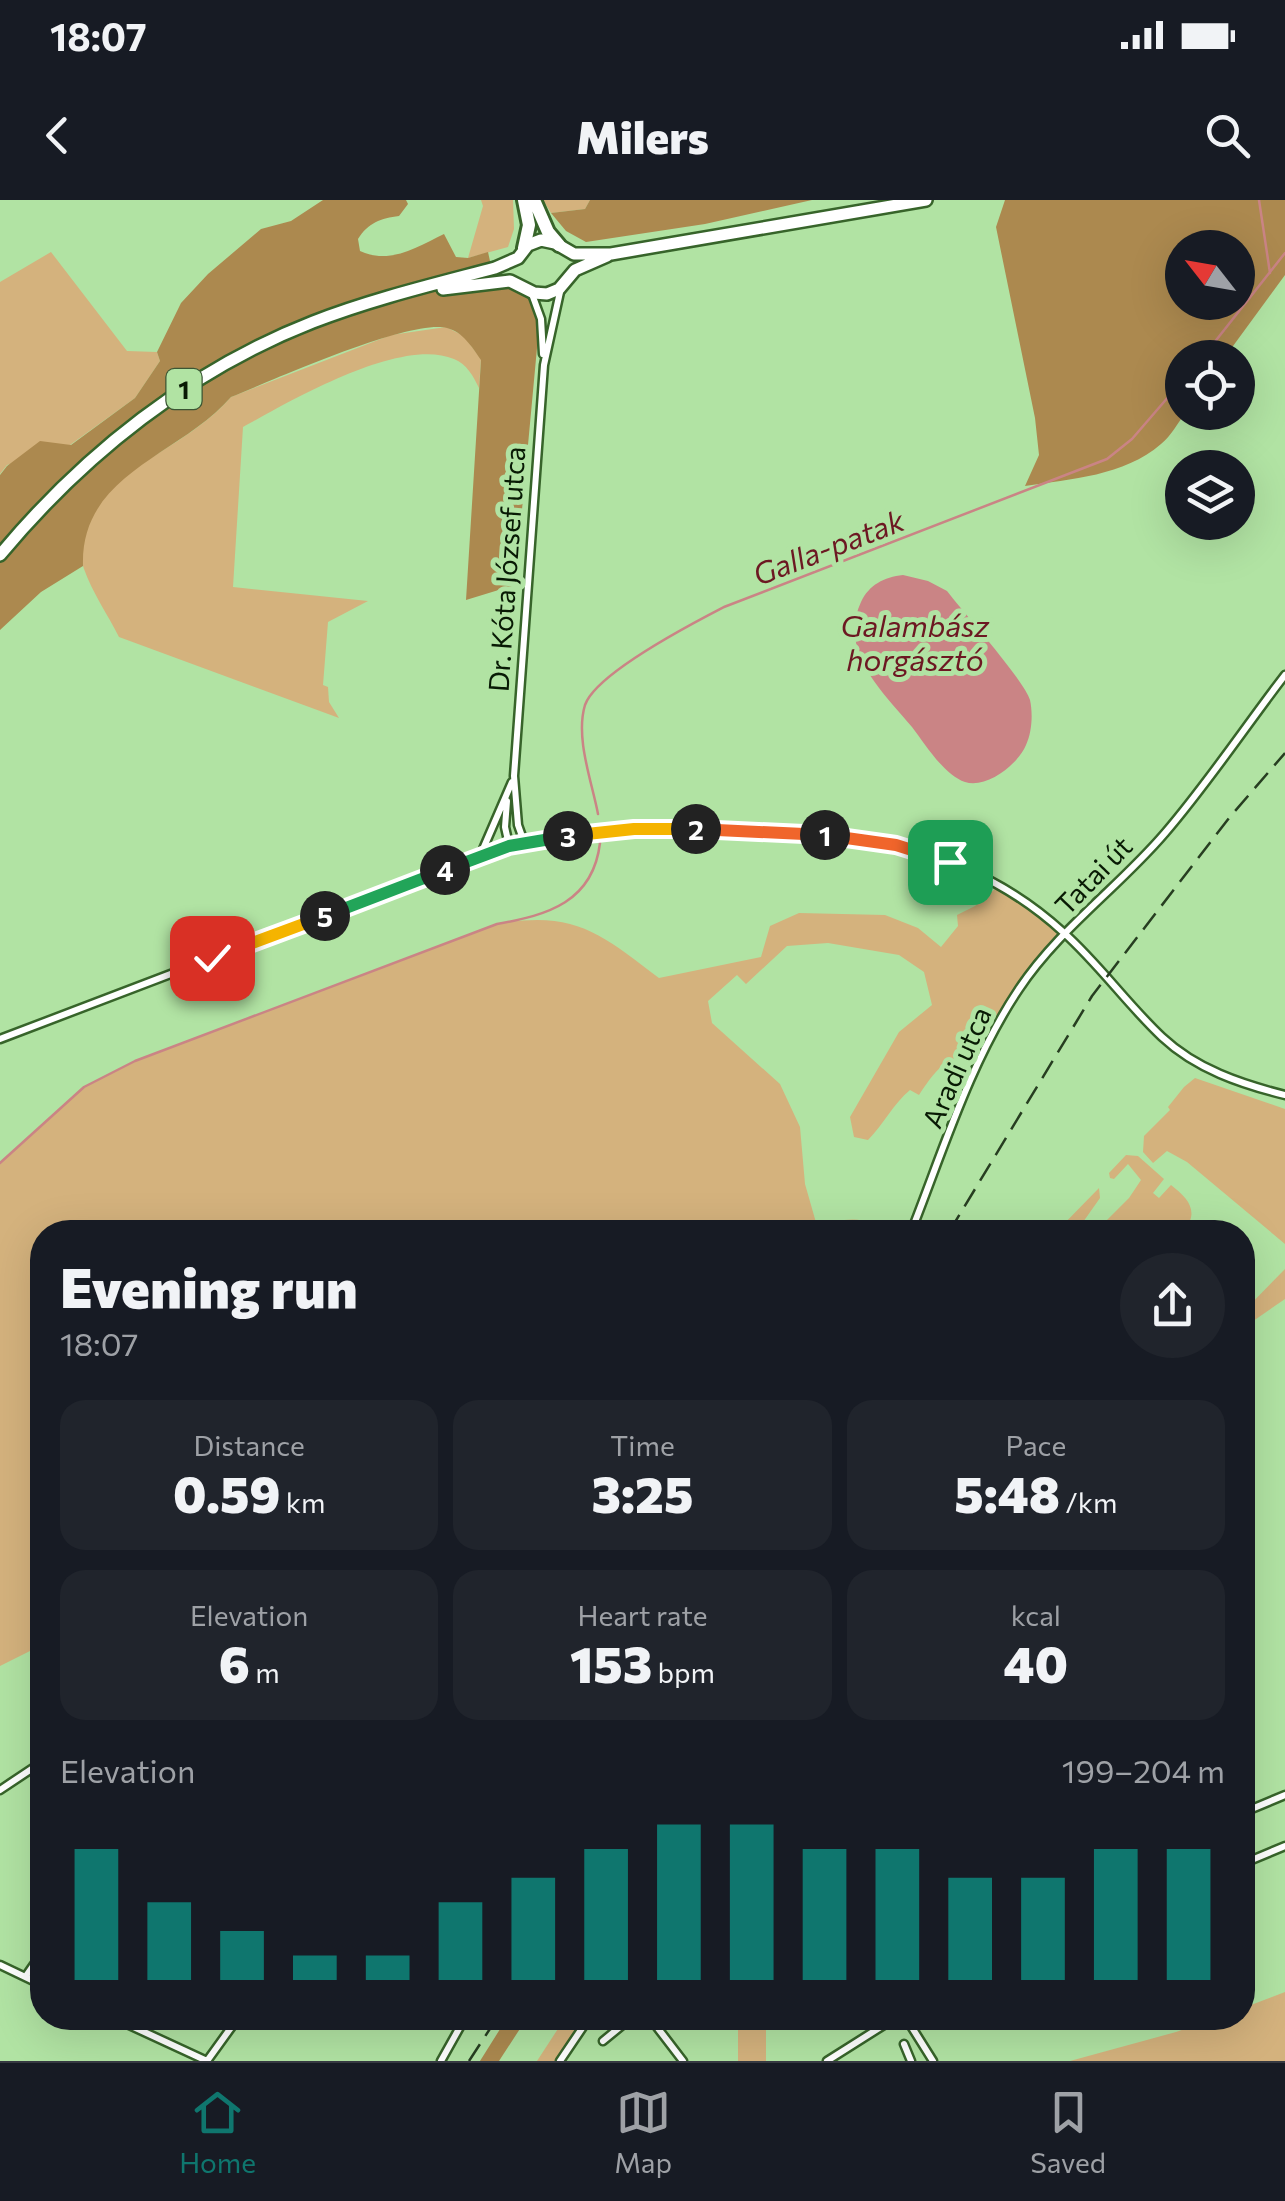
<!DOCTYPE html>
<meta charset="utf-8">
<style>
:root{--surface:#171b24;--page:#20242c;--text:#f1f3f6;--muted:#9ea1a6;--line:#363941;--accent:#0f766e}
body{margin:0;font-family:Commissioner,sans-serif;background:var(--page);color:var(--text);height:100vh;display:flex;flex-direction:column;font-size:38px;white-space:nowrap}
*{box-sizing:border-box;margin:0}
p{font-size:32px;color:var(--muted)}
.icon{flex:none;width:55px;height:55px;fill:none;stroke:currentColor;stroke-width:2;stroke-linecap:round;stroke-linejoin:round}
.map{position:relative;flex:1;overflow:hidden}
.sheet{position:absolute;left:30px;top:1020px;width:1225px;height:810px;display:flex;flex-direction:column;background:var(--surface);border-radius:40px;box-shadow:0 10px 40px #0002}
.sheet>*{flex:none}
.needle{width:65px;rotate:301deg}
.tools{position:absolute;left:1165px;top:30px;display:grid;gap:20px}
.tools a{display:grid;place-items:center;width:90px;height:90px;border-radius:50%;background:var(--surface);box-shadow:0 10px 40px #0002;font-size:50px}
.pin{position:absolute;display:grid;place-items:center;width:85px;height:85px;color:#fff;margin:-42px;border-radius:20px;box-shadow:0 5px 15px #0006}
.km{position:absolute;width:50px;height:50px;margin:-25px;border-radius:50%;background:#222;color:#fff;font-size:28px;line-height:50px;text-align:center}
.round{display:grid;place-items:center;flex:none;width:105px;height:105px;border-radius:52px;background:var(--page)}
.head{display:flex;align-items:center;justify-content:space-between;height:170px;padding:0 30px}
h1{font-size:55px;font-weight:800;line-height:75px}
.metrics{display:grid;grid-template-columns:repeat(3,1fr);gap:15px;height:170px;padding:10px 30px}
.metrics div{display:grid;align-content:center;border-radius:25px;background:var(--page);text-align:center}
.metrics b{font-size:50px;font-weight:800}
.metrics small{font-size:28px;font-weight:400}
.metrics p{font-size:28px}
.chart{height:280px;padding:20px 30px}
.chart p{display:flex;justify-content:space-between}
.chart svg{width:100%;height:180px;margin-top:10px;stroke:var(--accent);stroke-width:6}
.status{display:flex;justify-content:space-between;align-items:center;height:70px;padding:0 50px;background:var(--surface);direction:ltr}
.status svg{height:28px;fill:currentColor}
header{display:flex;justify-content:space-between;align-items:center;height:130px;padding:0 30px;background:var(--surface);font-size:45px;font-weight:800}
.tabs{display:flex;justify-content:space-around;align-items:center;height:140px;border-top:2px solid var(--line);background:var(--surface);font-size:28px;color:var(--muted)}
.tabs a{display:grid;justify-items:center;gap:5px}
.tabs .selected{color:var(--accent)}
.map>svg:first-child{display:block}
</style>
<div class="status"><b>18:07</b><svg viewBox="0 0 49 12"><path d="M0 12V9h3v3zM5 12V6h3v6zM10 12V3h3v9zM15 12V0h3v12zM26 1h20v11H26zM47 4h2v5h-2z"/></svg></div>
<header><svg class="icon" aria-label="back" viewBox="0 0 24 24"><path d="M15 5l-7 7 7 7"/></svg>Milers<svg class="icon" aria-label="search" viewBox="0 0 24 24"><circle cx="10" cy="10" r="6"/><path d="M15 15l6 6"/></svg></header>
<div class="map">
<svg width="1285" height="1861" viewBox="0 0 1285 1861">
<rect width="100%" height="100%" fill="#b1e3a3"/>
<path fill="#d4b27d" d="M481,0H513L514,29L508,47L468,58L483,6Z
M543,0H590L585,9L551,13Z
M51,52L127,151L157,152L160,161L135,198L70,245L7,265L0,274V82Z
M446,127L464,136L481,159L479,188C473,176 467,164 454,159C401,136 290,201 243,227L233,387L368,401L328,422L323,485L328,487L329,502L339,518L119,437C108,415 92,392 84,369C74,340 98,298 120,280C156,251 200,233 231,197L391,135Z
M995,689L1043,715L1065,733L1022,784L985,849C948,857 940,863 919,895L910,890C894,903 883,925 868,940L854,937L850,917L899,832L932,805L924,772L899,755L828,743L787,746L746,784L737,775L708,801L712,823L780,884L800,927L805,984L817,1026C844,1019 864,1014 888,1032H42V1445L0,1466V963L84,887L136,861L497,724C574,710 600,733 659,778L761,757L770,726L799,713L885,715L918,728L941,747L958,726L957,715L975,706Z
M1195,878L1285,909V1044L1187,962L1167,951L1153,963L1143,952L1144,936L1170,910L1168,907L1184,887Z
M1126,955L1138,956L1164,979L1153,993L1159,998L1171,985C1189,999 1200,1012 1183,1032H1095L1129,998L1141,980L1128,964L1114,979L1110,978L1109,973Z
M1099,988L1100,998L1076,1032H1056Z
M1285,1069V1099L1243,1128V1112Z
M1285,1792V1861H1070L1176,1832L1216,1818H1242L1243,1808Z
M565,1818H590L563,1861H537Z
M738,1825H766V1861H738Z"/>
<path fill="#ac894f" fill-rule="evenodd" d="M323,0H406L408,4L399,16C381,18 368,23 358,39L360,51C390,65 417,47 444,34L456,57L468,58L488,52L494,79L528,93L537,117V148L515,385L466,400L481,160C472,147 463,132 447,128C408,119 274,180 231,197C180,256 80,273 83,366L41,392L0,430V275L7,266L40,241L71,245L135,198L160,161L157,152L181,103L208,74L261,29L291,21Z
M590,0H812L705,24L586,42L566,31L551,13L585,9Z
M1005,0H1285V75L1225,157L1182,158V212L1185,213C1178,223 1171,236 1161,244C1124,276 1071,279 1025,286L1039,255L1035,218L996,27ZM1182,48H1238V102H1182Z
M507,1818H527L499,1861H480Z"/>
<path fill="#ca8485" d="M903,375L928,381L947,391C963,412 1024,480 1030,500C1033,514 1032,532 1026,545C1018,564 987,589 965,582C944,575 925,544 912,527C883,492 838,452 861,402C869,385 884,377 903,375Z"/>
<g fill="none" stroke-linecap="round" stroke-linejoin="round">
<path stroke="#ca8485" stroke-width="2.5" d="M1259,0L1270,73
M1202,158L1285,53
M598,614C592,582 575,538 585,505C596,473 693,423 724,407L1107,259L1132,239L1182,181
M0,963L84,887L135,861L497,724C548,715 593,702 600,643"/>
<g stroke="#37642a" stroke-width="11">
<path id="minor" d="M532,94L541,119L543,154
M507,601L505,627L509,645
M524,642L518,625L514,576L544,165L560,92
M480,656L512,582
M0,839L509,645C588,630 665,628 744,631C865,636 969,646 1063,732C1099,764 1127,804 1162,837C1196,869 1241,884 1285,895
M911,1032C943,951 970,862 1019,789C1059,729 1119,687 1165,633C1208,583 1245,527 1285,475
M0,1590L42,1562
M1242,1613L1285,1595
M1242,1664L1285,1646
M0,1765L42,1785
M26,1776L42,1753
M114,1818L207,1861
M650,1818L683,1861
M906,1818L933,1861
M603,1841L631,1818
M904,1844L911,1861
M207,1861L238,1818
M441,1861L465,1818
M560,1861L589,1818
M827,1861L895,1818"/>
</g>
<g stroke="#37642a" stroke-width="16">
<path id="primary" d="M443,89L510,81L534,93L547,94L559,89L575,70L607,56
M0,355C84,254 190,170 313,122C372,99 435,84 495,68L518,58L528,45L541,40L555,43L574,54H611L926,0"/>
</g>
<g stroke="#37642a" stroke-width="18">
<path id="motorway" d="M524,0L529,25L524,48
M534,0L548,32L559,45"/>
</g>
<use href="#minor" stroke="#fff" stroke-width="6"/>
<use href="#primary" stroke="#fff" stroke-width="11"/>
<use href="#motorway" stroke="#fff" stroke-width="12"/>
<path stroke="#273e21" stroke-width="2.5" stroke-dasharray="20 10" stroke-linecap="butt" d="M949,1032L1092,796L1229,618L1285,553
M469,1861L497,1818"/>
</g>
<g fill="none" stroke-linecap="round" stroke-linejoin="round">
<g stroke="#fff" stroke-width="20">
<path id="split-1" d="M825,635L896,645L950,662"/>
</g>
<g stroke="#fff" stroke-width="20">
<path id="split-2" d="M696,629L825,635"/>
</g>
<g stroke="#fff" stroke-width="20">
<path id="split-3" d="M568,636L634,629H696"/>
</g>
<g stroke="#fff" stroke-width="20">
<path id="split-4" d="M445,670L509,646L568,636"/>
</g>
<g stroke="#fff" stroke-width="20">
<path id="split-5" d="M325,716L445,670"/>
</g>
<g stroke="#fff" stroke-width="20">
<path id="split-6" d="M212,758L325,716"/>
</g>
<use href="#split-1" stroke="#f0652b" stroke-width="12"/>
<use href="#split-2" stroke="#f0652b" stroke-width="12"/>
<use href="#split-3" stroke="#f5b400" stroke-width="12"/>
<use href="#split-4" stroke="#22a559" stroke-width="12"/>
<use href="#split-5" stroke="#22a559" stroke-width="12"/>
<use href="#split-6" stroke="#f5b400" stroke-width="12"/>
</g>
<g text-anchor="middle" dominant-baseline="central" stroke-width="10" stroke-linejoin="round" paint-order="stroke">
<rect fill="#b1e3a3" stroke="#3b5634" stroke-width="2.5" x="166.5" y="169" width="35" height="40" rx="8"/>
<g font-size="25" font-weight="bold" fill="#081a04">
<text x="184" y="189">1</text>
</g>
<g font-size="28" fill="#081a04" stroke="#b1e3a3">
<text transform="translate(506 369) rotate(-86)">Dr. Kóta József utca</text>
<text transform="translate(1093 675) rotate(-46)">Tatai út</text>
<text transform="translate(956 867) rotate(-66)">Aradi utca</text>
</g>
<g font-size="30" font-style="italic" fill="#6c1822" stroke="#b1e3a3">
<text transform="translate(828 346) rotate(-21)">Galla-patak</text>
<text x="915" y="424">Galambász<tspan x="915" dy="34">horgásztó</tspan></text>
</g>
</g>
</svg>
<div class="tools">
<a><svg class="needle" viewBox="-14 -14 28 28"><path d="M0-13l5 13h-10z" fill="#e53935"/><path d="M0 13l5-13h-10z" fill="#9ea1a6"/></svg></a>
<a><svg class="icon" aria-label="locate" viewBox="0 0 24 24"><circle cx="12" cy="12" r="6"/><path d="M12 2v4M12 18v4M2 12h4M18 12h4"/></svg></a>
<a><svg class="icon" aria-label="layers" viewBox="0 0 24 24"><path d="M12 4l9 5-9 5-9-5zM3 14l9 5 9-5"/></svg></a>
</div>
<div class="pin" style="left:950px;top:662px;background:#1e9e55"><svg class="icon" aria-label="arrive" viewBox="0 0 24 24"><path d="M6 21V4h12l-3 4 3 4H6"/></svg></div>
<div class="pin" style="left:212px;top:758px;background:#d93025"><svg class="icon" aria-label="check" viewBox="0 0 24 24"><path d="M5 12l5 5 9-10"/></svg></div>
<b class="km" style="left:825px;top:635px">1</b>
<b class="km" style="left:696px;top:629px">2</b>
<b class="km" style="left:568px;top:636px">3</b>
<b class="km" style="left:445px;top:670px">4</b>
<b class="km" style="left:325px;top:716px">5</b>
<section class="sheet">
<div class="head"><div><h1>Evening run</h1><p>18:07</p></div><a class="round"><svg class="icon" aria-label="share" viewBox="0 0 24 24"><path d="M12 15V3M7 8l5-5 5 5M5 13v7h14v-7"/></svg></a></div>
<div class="metrics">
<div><p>Distance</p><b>0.59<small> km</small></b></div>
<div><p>Time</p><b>3:25</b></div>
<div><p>Pace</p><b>5:48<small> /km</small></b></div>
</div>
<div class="metrics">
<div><p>Elevation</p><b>6<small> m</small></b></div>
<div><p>Heart rate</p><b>153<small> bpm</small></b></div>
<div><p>kcal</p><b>40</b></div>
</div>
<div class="chart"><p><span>Elevation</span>199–204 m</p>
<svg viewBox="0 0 160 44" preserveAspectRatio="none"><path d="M5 44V12M15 44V25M25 44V32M35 44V38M45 44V38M55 44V25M65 44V19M75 44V12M85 44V6M95 44V6M105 44V12M115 44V12M125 44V19M135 44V19M145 44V12M155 44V12"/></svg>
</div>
</section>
</div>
<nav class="tabs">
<a class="selected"><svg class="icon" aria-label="home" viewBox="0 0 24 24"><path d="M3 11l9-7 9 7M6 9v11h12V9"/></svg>Home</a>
<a><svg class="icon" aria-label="map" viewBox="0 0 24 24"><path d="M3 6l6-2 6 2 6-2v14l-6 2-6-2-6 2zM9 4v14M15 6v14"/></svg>Map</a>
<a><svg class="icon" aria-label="saved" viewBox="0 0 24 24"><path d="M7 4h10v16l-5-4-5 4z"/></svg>Saved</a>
</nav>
